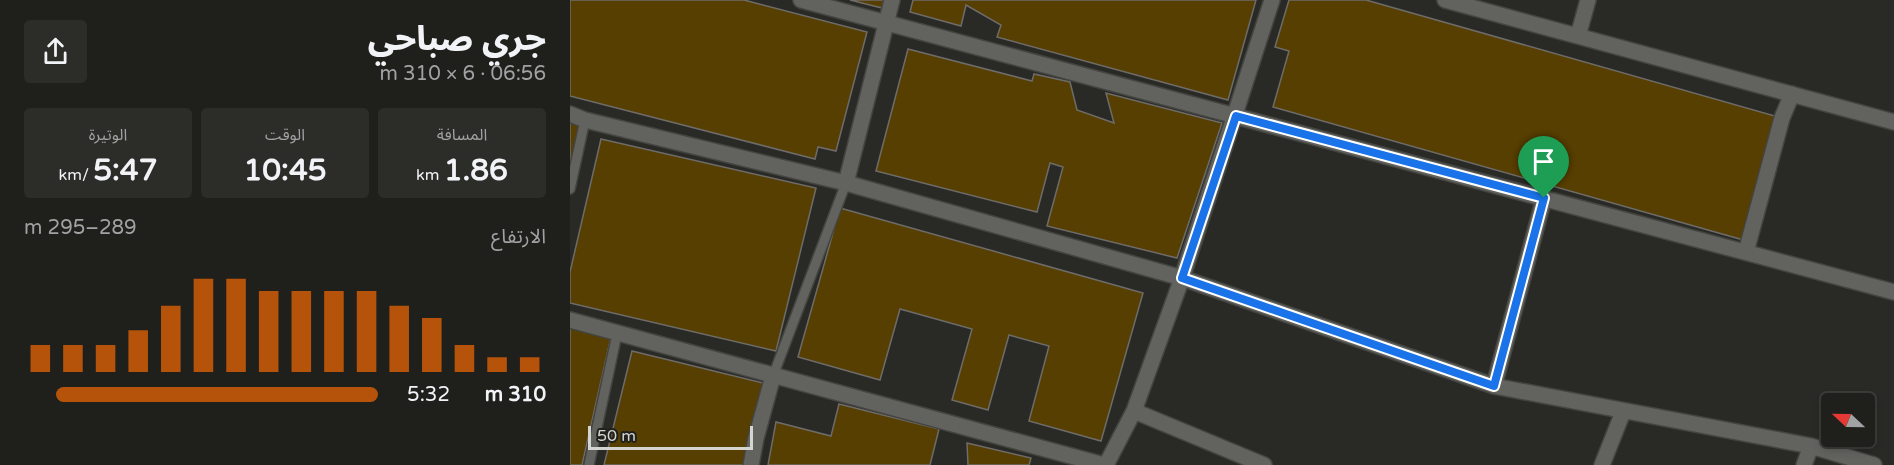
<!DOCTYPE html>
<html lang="ar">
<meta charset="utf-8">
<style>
:root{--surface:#1f1f1c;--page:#2c2c29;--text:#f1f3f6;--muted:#a1a2a3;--line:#3c3d3b;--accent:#b45309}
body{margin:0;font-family:"Varela Round","Noto Sans Arabic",sans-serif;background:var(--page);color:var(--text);direction:rtl;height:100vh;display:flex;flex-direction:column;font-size:22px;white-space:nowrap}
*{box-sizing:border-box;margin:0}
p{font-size:20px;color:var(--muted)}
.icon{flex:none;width:33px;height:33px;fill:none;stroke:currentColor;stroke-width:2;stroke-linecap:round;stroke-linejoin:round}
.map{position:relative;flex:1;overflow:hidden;direction:ltr}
.details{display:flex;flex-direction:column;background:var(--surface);width:570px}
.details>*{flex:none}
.needle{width:39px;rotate:292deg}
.controls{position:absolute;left:1251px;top:393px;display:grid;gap:12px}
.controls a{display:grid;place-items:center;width:54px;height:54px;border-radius:6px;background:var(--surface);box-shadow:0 3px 9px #0003,0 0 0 2px var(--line);font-size:30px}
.scale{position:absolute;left:18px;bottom:15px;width:165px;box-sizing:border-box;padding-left:6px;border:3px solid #d4d4d1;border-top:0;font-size:16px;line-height:21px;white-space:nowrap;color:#d4d4d1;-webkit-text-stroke:4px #20201c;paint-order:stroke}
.pin{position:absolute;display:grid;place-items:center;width:51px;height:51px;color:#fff;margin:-62px -26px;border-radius:50% 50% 50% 0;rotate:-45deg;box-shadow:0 0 6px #0007}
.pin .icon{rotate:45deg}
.round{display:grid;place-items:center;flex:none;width:63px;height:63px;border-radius:6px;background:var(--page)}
.overview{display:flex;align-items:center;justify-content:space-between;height:102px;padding:0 24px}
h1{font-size:33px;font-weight:800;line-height:45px}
.metrics{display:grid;grid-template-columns:repeat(3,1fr);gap:9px;height:102px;padding:6px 24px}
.metrics div{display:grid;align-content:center;border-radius:6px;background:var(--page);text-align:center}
.metrics b{font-size:30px;font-weight:800}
.metrics small{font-size:16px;font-weight:400}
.metrics p{font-size:16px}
.chart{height:168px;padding:12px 24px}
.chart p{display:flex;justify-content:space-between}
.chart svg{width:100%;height:108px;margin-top:6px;stroke:var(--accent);stroke-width:6}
ul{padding:0 24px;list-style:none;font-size:20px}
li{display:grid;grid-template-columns:96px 72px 1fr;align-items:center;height:45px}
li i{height:15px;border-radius:8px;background:var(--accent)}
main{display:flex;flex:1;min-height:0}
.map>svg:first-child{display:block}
</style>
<main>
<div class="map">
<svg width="1324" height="465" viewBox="0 0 1324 465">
<rect width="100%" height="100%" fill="#292926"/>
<path fill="#573e01" stroke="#6e6c69" stroke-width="1.5" d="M0,0H174L297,32L266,151L248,147L245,159L0,96Z
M280,0H314L312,8Z
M343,0H686L658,100L427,37L431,25L396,5L391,26L340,12Z
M719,0H796L1212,118L1177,241L703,107L719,51L705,47Z
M338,49L462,81L464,74L500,82L507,110L544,123L536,93L652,123L607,258L477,226L493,167L480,163L467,212L306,171Z
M0,121L11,124L0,167Z
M31,139L246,188L206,351L0,303V272Z
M270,208L573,293L531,441L459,421L479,346L439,335L418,410L382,400L402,329L330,309L310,380L228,357Z
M0,328L41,337L12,465H0Z
M62,351L197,384L177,465H34Z
M269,404L369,429L360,465H198L206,422L261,436Z
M397,443L461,458L459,465H398Z"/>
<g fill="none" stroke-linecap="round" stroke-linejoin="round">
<g stroke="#444441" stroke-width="12">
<path id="lane" d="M0,189L15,120
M203,376L276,183
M19,465L47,334"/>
</g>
<g stroke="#444441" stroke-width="18">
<path id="street" d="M231,0L1324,292
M875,0L1324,122
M1008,36L1018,0
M0,114L15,120L276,183L612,278L924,386L1241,446L1304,465
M276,183L322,0
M1176,252L1212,118L1222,94
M0,320L534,465
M924,386L974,198
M564,411L694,465
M181,465L186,438L203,376
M536,465L564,411L612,278L702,0
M1032,465L1053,412
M1234,465L1241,446"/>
</g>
<use href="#lane" stroke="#62625e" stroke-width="9"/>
<use href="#street" stroke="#62625e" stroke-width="15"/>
</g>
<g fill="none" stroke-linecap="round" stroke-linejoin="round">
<g stroke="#fff" stroke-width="12">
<path id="route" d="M666,116L974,198L924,386L612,278Z"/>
</g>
<use href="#route" stroke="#1a73e8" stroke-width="8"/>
</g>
</svg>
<div class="controls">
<a><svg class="needle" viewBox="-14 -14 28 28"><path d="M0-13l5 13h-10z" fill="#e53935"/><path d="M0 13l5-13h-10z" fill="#a1a2a3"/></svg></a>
</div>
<div class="scale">50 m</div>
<div class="pin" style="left:974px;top:198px;background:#1e9e55"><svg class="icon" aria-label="arrive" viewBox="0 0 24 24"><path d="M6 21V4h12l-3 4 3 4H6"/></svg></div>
</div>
<section class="details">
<div class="overview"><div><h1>جري صباحي</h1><p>06:56 · 6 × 310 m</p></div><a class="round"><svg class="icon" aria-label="share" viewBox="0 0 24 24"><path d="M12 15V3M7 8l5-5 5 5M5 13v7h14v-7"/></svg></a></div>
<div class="metrics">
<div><p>المسافة</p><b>1.86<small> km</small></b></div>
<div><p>الوقت</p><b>10:45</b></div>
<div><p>الوتيرة</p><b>5:47<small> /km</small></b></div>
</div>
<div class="chart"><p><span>الارتفاع</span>289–295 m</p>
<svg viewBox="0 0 160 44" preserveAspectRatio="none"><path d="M5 44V33M15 44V33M25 44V33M35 44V27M45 44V17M55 44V6M65 44V6M75 44V11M85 44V11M95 44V11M105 44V11M115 44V17M125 44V22M135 44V33M145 44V38M155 44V38"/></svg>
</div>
<ul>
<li><b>310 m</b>5:32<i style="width:91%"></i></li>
</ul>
</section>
</main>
